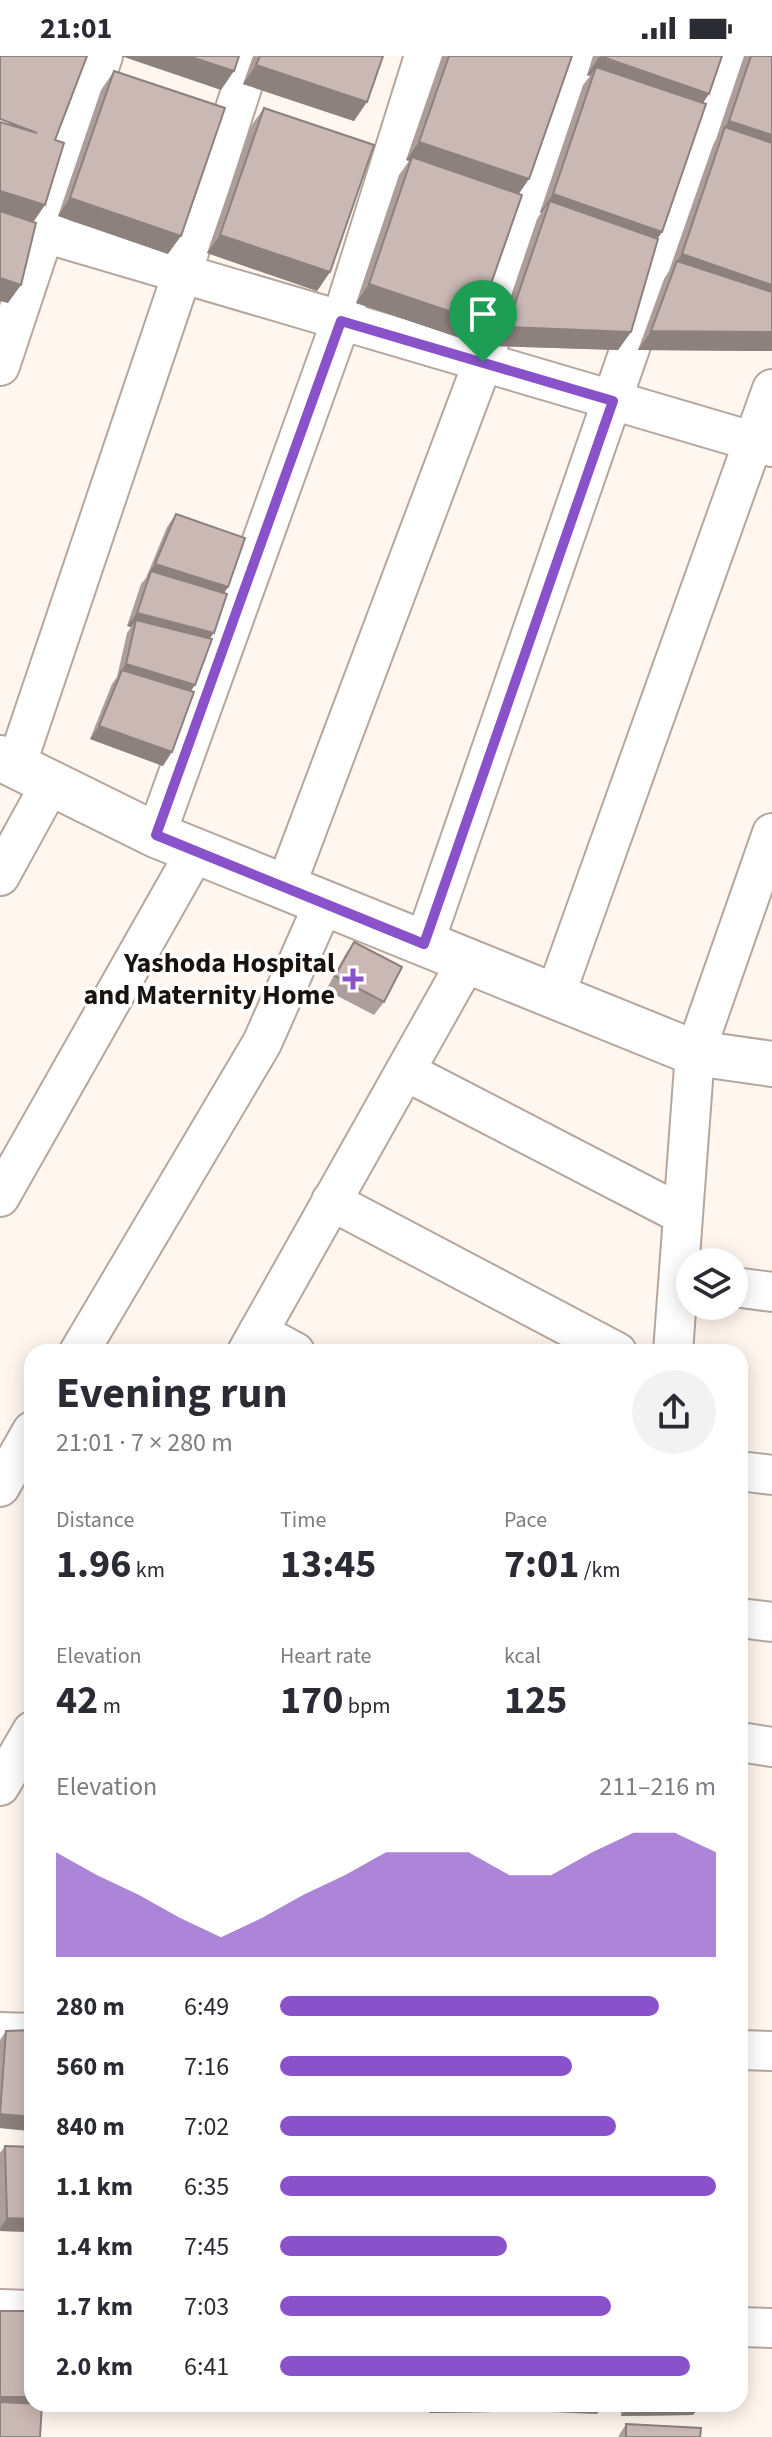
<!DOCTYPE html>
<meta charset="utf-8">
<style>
:root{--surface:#fff;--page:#f2f2f3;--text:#2b2b33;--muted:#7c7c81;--accent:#8952ca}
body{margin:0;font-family:"Source Sans 3",sans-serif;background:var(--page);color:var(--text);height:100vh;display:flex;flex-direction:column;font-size:30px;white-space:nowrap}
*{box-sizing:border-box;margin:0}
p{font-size:26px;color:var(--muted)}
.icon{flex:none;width:44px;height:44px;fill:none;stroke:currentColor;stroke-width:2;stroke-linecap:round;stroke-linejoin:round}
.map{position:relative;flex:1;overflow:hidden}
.drawer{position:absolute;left:24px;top:1288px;width:724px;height:1068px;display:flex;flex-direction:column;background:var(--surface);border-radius:24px;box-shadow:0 4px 20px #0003}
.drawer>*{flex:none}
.buttons{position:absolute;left:676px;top:1192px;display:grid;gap:16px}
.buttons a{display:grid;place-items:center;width:72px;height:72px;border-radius:50%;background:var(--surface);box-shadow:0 4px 20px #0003;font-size:40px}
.pin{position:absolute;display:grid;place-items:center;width:68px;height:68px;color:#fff;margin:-82px -34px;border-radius:50% 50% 50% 0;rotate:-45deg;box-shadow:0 0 8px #0007}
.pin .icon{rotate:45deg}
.round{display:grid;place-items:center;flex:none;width:84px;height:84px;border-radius:42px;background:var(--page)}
.headline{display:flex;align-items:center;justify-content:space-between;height:136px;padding:0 32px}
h1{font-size:44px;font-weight:700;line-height:60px}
.figures{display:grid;grid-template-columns:repeat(3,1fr);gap:12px;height:136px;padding:8px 32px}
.figures div{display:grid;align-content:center}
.figures b{font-size:40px;font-weight:700}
.figures small{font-size:22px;font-weight:400}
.figures p{font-size:22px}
.chart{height:224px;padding:16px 32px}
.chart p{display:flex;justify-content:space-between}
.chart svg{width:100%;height:144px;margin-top:8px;fill:var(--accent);opacity:.7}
ul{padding:0 32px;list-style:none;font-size:26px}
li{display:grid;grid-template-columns:128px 96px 1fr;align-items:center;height:60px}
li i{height:20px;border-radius:10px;background:var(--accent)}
.status{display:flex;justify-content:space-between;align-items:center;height:56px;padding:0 40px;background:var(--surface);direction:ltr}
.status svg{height:22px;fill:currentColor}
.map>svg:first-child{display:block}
</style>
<div class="status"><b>21:01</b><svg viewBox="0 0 49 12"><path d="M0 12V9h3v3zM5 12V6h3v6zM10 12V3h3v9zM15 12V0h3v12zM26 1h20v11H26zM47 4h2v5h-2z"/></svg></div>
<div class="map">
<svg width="772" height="2381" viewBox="0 0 772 2381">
<rect width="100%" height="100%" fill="#fff6ef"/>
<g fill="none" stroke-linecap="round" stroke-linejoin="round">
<g stroke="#b5a79d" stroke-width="42">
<path id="street" d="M0,164L772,391
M0,310L103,0
M16,710L182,218L252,0
M156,779L341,265L424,0
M0,820L51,727
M285,832L483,306L581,0
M424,888L731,0
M555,940L772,333
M405,1015L683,1159
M0,1141L196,795
M331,1145L617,1296
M734,1231L772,1236
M258,1276L295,1296
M79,1296L262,987L324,847
M247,1296L467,905
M673,1296L695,997L772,777
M740,1415L772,1419
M0,1431L32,1375
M740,1562L772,1566
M740,1686L772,1691
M0,1730L32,1675
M0,1976L32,1977
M740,1994L772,1995
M0,2253L32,2254
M740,2271L772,2272"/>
</g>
<g stroke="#b5a79d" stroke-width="48">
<path id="secondary" d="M0,702L156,779L695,997L772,1008"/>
</g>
<use href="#street" stroke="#fff" stroke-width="38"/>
<use href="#secondary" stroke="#fff" stroke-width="44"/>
</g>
<path fill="#ae9e9b" d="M253,0H383L354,65L243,28Z
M442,0H572L519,138L478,265L466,284L356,247L399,119L409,105L406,104Z
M593,0H722L709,38L703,47L662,176L657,183L631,276L618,294L494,290L537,163L541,157L540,156L583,29L590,20L587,19Z
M744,0H772V295L638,294L664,223L669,215L713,89L716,83Z
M114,15L168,198L58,160L101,34Z
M264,52L330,216L317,235L207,197L251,70Z
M176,458L228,531L224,537L210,582L163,710L90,683L112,628L117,621L127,577L131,571L127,570L141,528L146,522L167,471Z
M354,886L384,946L374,959L326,934L345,899Z
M32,1974V2072L30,2075L0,2072V1984L6,1975Z
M5,2090L32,2176L0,2175V2097Z
M430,2348H500L495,2356L429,2357Z
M621,2348H701L693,2359L621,2360Z
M626,2368L700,2381H618Z"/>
<path fill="#8d817e" d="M121,0H188L234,15L221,34Z
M599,1L709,38L696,56L596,11L590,20L587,19Z
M256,9L367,46L354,65L243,28Z
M729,65L772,79V102L725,71L716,83Z
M419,86L529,123L516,142L412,101L409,105L406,104Z
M0,135L45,149L32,168L0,158Z
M553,138L662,176L650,194L550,145L541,157L540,156Z
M70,142L181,180L168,198L58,160Z
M220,179L330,216L317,235L207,197Z
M682,198L772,229V252L676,206Z
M0,222L21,229L8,247L0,245Z
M369,228L478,265L466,284L356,247Z
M507,271L631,276L618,294L494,290Z
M651,275L772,276V295L638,294Z
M155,508L228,531L219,545L151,515L146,522Z
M137,557L214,577L204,590L136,564L131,571L127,570Z
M126,608L195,629L186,642L122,614L116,621Z
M99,670L172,696L163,710L90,683Z
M0,2058L32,2061V2072L30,2075L0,2072Z
M7,2162L32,2163V2176L0,2175V2172Z
M0,2341H32V2348L0,2354Z
M435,2348H500L495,2356L429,2357Z
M532,2348H604L597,2358L527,2355Z
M629,2348H701L693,2359L621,2360Z"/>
<path fill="#cab8b4" stroke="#8d817e" stroke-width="2" d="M0,0H87L55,84L64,87L45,149L0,135V66L37,77L0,63Z
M188,0H239L234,15Z
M260,0H383L367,46L256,9Z
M449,0H572L529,123L419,86Z
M600,0H722L709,38Z
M751,0H772V79L729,65Z
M596,11L706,48L662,176L553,138Z
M114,15L225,52L181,180L70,142Z
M264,52L374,89L330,216L220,179Z
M725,71L772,87V229L682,198Z
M412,101L522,139L478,265L369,228Z
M550,145L658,183L631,276L507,271Z
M0,155L36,167L21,229L0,222Z
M677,205L772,236V276L651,275Z
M176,458L245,482L228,531L155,508Z
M151,515L227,538L214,577L137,557Z
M136,564L212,583L195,629L126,608Z
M122,614L194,636L172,696L99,670Z
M354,886L402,911L384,946L335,920Z
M32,1974V2061L0,2058L6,1975Z
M5,2090L32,2091V2163L7,2162Z
M0,2255H32V2341H0Z
M0,2346L42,2348L40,2381H0Z
M626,2368L701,2372L700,2381H626Z"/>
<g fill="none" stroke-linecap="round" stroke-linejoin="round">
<g stroke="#fff" stroke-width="16">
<path id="route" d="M341,265L613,345L424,888L156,779Z"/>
</g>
<use href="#route" stroke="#8952ca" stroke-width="10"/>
</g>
<path fill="#8952ca" stroke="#fff" stroke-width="3" d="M349 911h8v8h8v8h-8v8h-8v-8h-8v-8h8z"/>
<g text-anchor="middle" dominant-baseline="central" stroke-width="7" stroke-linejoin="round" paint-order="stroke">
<g font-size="28" font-weight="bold" fill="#18130f" stroke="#fff" text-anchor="end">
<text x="335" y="907">Yashoda Hospital<tspan x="335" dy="32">and Maternity Home</tspan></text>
</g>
</g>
</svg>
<div class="buttons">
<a><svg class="icon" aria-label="layers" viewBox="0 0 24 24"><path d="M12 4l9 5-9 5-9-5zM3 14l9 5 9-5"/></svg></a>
</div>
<div class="pin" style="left:483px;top:306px;background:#1e9e55"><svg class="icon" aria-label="arrive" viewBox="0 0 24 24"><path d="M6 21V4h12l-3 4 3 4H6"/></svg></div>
<section class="drawer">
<div class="headline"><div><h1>Evening run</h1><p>21:01 · 7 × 280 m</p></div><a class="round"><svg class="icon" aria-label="share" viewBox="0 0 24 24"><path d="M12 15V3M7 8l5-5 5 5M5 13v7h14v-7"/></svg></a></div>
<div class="figures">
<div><p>Distance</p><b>1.96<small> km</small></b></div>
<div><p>Time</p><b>13:45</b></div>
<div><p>Pace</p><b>7:01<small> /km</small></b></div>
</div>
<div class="figures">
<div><p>Elevation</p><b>42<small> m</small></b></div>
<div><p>Heart rate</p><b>170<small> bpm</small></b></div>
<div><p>kcal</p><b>125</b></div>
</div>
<div class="chart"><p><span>Elevation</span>211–216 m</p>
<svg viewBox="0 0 160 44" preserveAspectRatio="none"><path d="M0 44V12L10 19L20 25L30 32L40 38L50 32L60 25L70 19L80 12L90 12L100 12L110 19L120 19L130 12L140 6L150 6L160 12V44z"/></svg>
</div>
<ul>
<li><b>280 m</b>6:49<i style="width:87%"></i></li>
<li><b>560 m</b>7:16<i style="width:67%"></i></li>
<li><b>840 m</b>7:02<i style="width:77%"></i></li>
<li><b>1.1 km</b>6:35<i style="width:100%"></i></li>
<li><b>1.4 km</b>7:45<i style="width:52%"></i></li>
<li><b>1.7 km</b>7:03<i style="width:76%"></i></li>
<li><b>2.0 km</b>6:41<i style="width:94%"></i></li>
</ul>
</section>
</div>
